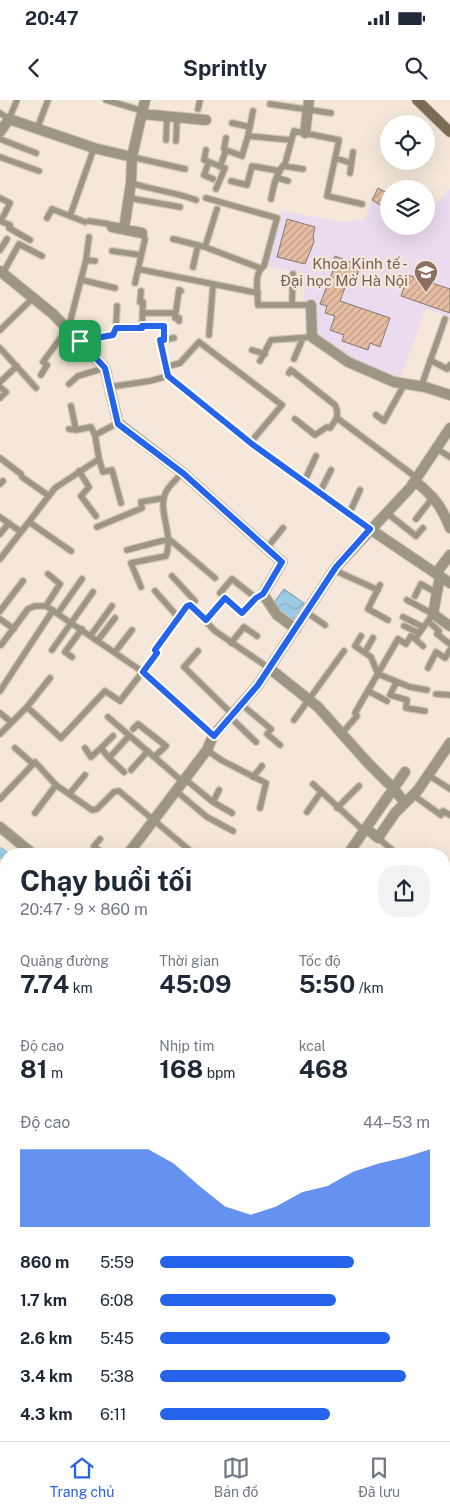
<!DOCTYPE html>
<html lang="vi">
<meta charset="utf-8">
<style>
:root{--surface:#fff;--page:#f2f2f3;--text:#1f2937;--muted:#747a83;--line:#e0e1e3;--accent:#2563eb}
body{margin:0;font-family:"Public Sans",sans-serif;background:var(--page);color:var(--text);height:100vh;display:flex;flex-direction:column;font-size:19px;white-space:nowrap}
*{box-sizing:border-box;margin:0}
p{font-size:16px;color:var(--muted)}
.icon{flex:none;width:28px;height:28px;fill:none;stroke:currentColor;stroke-width:2;stroke-linecap:round;stroke-linejoin:round}
.map{position:relative;flex:1;overflow:hidden}
.panel{position:absolute;left:0px;top:748px;width:450px;height:594px;display:flex;flex-direction:column;background:var(--surface);border-radius:20px 20px 0 0;box-shadow:0 5px 20px #0002}
.panel>*{flex:none}
.controls{position:absolute;left:380px;top:15px;display:grid;gap:10px}
.controls a{display:grid;place-items:center;width:55px;height:55px;border-radius:50%;background:var(--surface);box-shadow:0 5px 20px #0002;font-size:25px}
.pin{position:absolute;display:grid;place-items:center;width:42px;height:42px;color:#fff;margin:-21px;border-radius:10px;box-shadow:0 2px 8px #0006}
.round{display:grid;place-items:center;flex:none;width:52px;height:52px;border-radius:20px;background:var(--page)}
.summary{display:flex;align-items:center;justify-content:space-between;height:85px;padding:0 20px}
h1{font-size:28px;font-weight:700;line-height:38px}
.metrics{display:grid;grid-template-columns:repeat(3,1fr);gap:8px;height:85px;padding:5px 20px}
.metrics div{display:grid;align-content:center}
.metrics b{font-size:25px;font-weight:700}
.metrics small{font-size:14px;font-weight:400}
.metrics p{font-size:14px}
.chart{height:140px;padding:10px 20px}
.chart p{display:flex;justify-content:space-between}
.chart svg{width:100%;height:90px;margin-top:5px;fill:var(--accent);opacity:.7}
ul{padding:0 20px;list-style:none;font-size:16px}
li{display:grid;grid-template-columns:80px 60px 1fr;align-items:center;height:38px}
li i{height:12px;border-radius:6px;background:var(--accent)}
.status{display:flex;justify-content:space-between;align-items:center;height:35px;padding:0 25px;background:var(--surface);direction:ltr}
.status svg{height:14px;fill:currentColor}
header{display:flex;justify-content:space-between;align-items:center;height:65px;padding:0 20px;background:var(--surface);font-size:22px;font-weight:700}
.dock{display:flex;justify-content:space-around;align-items:center;height:70px;border-top:1px solid var(--line);background:var(--surface);font-size:14px;color:var(--muted)}
.dock a{display:grid;justify-items:center;gap:2px}
.dock .current{color:var(--accent)}
.map>svg:first-child{display:block}
</style>
<div class="status"><b>20:47</b><svg viewBox="0 0 49 12"><path d="M0 12V9h3v3zM5 12V6h3v6zM10 12V3h3v9zM15 12V0h3v12zM26 1h20v11H26zM47 4h2v5h-2z"/></svg></div>
<header><svg class="icon" aria-label="back" viewBox="0 0 24 24"><path d="M15 5l-7 7 7 7"/></svg>Sprintly<svg class="icon" aria-label="search" viewBox="0 0 24 24"><circle cx="10" cy="10" r="6"/><path d="M15 15l6 6"/></svg></header>
<div class="map">
<svg width="450" height="1341" viewBox="0 0 450 1341">
<defs>
<pattern id="industrial-furrows" width="10" height="10" patternUnits="userSpaceOnUse" patternTransform="scale(1.25)"><rect width="10" height="10" fill="#eedec9"/><path d="M-1 1l2-2M0 10L10 0M9 11l2-2" fill="none" stroke="#cdbfad"/></pattern>
<pattern id="green-dots" width="8" height="8" patternUnits="userSpaceOnUse" patternTransform="scale(1.25)"><rect width="8" height="8" fill="#c4d6be"/><path d="M2 2h.1M6 6h.1" fill="none" stroke="#a9b8a4" stroke-width="1.8" stroke-linecap="round"/></pattern>
<pattern id="water-waves" width="16" height="10" patternUnits="userSpaceOnUse" patternTransform="scale(1.25)"><rect width="16" height="10" fill="#9cc9e3"/><path d="M0 5q4-4 8 0t8 0" fill="none" stroke="#87adc3"/></pattern>
<pattern id="building-hatch" width="6" height="6" patternUnits="userSpaceOnUse" patternTransform="scale(1.25)"><rect width="6" height="6" fill="#e6bda2"/><path d="M-1 1l2-2M0 6l6-6M5 7l2-2" fill="none" stroke="#bc9b85"/></pattern>
</defs>
<rect width="100%" height="100%" fill="#f5e8da"/>
<path fill="url(#industrial-furrows)" d="M220,1335H384L378,1341H214Z"/>
<path fill="#eadbee" d="M378,88L389,94V126H426V114L450,89V217L426,209L399,281L351,260L315,233L312,204L304,201V175L267,166L282,111L344,122L364,120Z"/>
<path fill="url(#green-dots)" d="M0,1022L6,1026V1221L0,1213Z"/>
<path fill="url(#water-waves)" stroke="#809eae" d="M284,489L307,505L297,518L289,519L279,510L275,501Z"/>
<g fill="none" stroke-linecap="round" stroke-linejoin="round">
<path stroke="#9cc9e3" stroke-width="10" d="M0,752L6,757
M410,1335L411,1341"/>
</g>
<path fill="url(#building-hatch)" stroke="#86786e" d="M378,88L389,94V110L372,100Z
M287,119L315,127L313,136L314,142L305,164L277,157Z
M335,156L360,166L355,182L348,179L340,201L390,218L380,247L370,243L368,250L342,241L344,235L330,230L335,216L325,213L327,206L320,204L334,168L331,167Z
M408,175L450,189V213L401,196Z"/>
<g fill="none" stroke-linecap="round" stroke-linejoin="round">
<g stroke="#d0c5b8" stroke-width="8">
<path id="service" d="M106,0L143,11
M270,4L331,13
M198,9L200,0
M0,13L9,19L17,0
M232,23L250,27
M37,29L48,0
M248,36L253,11
M0,39L36,53
M166,40L167,17
M176,41L177,18
M206,50L204,60L225,68L216,89
M226,50L242,56L248,36L290,40
M0,57L39,71
M132,57L185,69
M335,58L351,63
M209,62L204,75L213,79
M283,66L303,69
M220,67L226,50L224,49L226,38
M350,73L353,52
M278,78L288,81
M231,81L247,85L252,66L280,71
M131,83C153,90 175,92 196,100
M0,98L10,103L1,121
M129,98L180,107
M206,98L277,118L264,166C253,173 258,194 258,205H311
M271,99C273,89 276,71 285,64L294,31L339,40L327,96L362,104
M70,116L94,48
M47,118L52,109L85,122
M0,121L10,125L9,128L30,140
M89,121L109,124L112,127
M173,139L205,147L260,168
M205,147L217,109
M0,150L7,139
M112,151L141,155
M86,160L95,161
M193,167L198,145
M138,169L258,193
M3,173L19,144L42,156
M82,180L115,188
M135,183L145,139L142,133
M292,205L293,174
M143,213H175
M179,221V218H175L179,190L181,191
M142,226H164V240
M116,228L117,206
M0,230L34,197
M209,235L213,185
M174,238L160,240L168,276L252,344L370,429
M80,241L113,235L116,228H142L143,202H140L141,191
M0,248L36,288
M252,250L265,254
M294,259L303,238
M430,260L447,269L450,265
M260,261L271,240L312,237
M166,267L180,263L199,242L282,305L250,343
M289,273L291,270L335,305C340,315 336,320 330,328L327,327L315,335L295,319
M41,275L47,265L43,262L67,229L70,222L86,160L89,137
M0,282L17,266
M69,284L78,276L105,268
M0,287L6,292L0,298
M109,287L150,281L168,276
M421,287L445,219
M71,306L76,330
M376,315L384,321L404,285
M337,318L417,378
M69,329L76,330L91,327L95,335
M437,349L450,357
M0,358L21,374L22,377L49,396
M99,359L103,372L112,370L121,403
M79,371L89,387L81,396L96,416
M304,382L316,356
M0,384L3,381
M319,394L331,370
M387,413L416,436L423,428
M349,414L360,390
M0,417L21,432
M416,419L434,396
M29,422L71,451
M97,427L142,408L141,402L164,398
M0,434L9,423
M266,449L283,428
M127,450L169,439L215,478
M0,459L55,388L99,359L95,335L118,323
M334,470L378,490
M380,485L368,509L388,520
M141,487L131,463L166,456C174,435 158,412 165,394C167,387 177,379 182,373
M155,491L178,517
M220,493L232,479L256,498
M415,496L421,484L437,493
M407,500L433,514L415,539L423,546
M190,505L215,531L269,568
M46,506L60,484L48,474
M0,511L23,481
M306,512L325,525
M58,513L82,479
M403,517L423,527
M0,519L14,529
M206,520L225,498L242,513L256,498L263,494
M428,521L439,531L437,534L450,544
M404,526L419,533
M91,535L112,506
M361,536L355,546L371,557L378,574
M98,540L115,518
M231,543L244,527L257,536
M1,545L28,509L35,506H46L143,572L213,636
M52,550L93,492
M198,551L184,567L232,614
M115,552L132,530
M365,552L373,538
M72,557L65,552L82,529
M428,568L436,552L445,558L450,550
M378,574L410,587L427,590
M396,583L390,595L407,600L406,608L425,611
M0,591L53,510
M368,591L387,601
M436,594L450,595
M241,604L271,629L267,634L280,645
M27,607L61,638L105,591L120,601L157,553L155,549L171,525L195,501L172,476
M0,613L11,622
M108,617L183,682
M230,617L256,642
M294,620L344,551
M133,629L138,624L166,646L154,657
M342,633L357,616L355,613L398,539L406,544L411,536L415,539
M0,634L27,607L50,578
M15,648L32,663
M85,648L91,657L101,648L109,658L129,636
M101,648L113,636
M207,650L221,660L266,683L260,708
M109,658L124,672
M131,670L148,651
M428,675L450,689
M253,677L262,666
M185,679L213,702L232,713
M313,684L364,731
M176,691L207,717L233,731
M70,693L85,675
M413,695L441,715L443,711L450,715
M0,699L35,662L56,685L92,710L97,709L114,692L119,691L194,754
M213,702L219,690
M337,708L359,686
M307,712L321,692
M35,713L56,685
M378,738L397,754
M100,739L94,746L103,754
M444,835L450,840
M0,863L6,854
M444,871L450,876
M444,935L450,939
M444,962L450,949
M444,1004L450,997
M444,1034L450,1040
M444,1103L450,1095
M444,1128L449,1120
M444,1195L450,1188
M0,1218L6,1226
M0,1261L6,1270
M444,1272L450,1269
M444,1280L450,1277
M0,1306L6,1302
M444,1330L450,1327
M21,1335L26,1341
M55,1335L60,1341
M124,1335L129,1341
M152,1335L157,1341
M169,1335L174,1341
M228,1335L233,1341
M90,1341L95,1338L102,1341L109,1335
M299,1341L305,1335
M425,1341L435,1335"/>
</g>
<g stroke="#d0c5b8" stroke-width="12">
<path id="minor" d="M142,14L206,20
M0,32L9,19L94,48L132,57
M305,33L309,0
M112,127L142,133
M124,129L131,83L132,57L145,0
M0,171L53,214L105,268L118,323L184,374L282,462L263,494L277,515L296,529
M311,205L312,237L348,262L394,282L425,287L450,295
M415,381C434,397 441,405 450,428
M370,429L450,483
M436,473L450,455
M440,476L433,514L450,526
M269,568L318,607L368,663L394,689L404,702
M366,728L378,738L395,713L418,690L450,643
M128,754L207,650L213,636L258,585L336,467L410,388L450,328
M348,754L405,672
M0,790L6,796"/>
</g>
<g stroke="#d0c5b8" stroke-width="12">
<path id="tertiary" d="M0,727L33,754
M424,1335L425,1341"/>
</g>
<g stroke="#d0c5b8" stroke-width="12">
<path id="secondary" d="M417,0L450,32"/>
</g>
<use href="#service" stroke="#9e9684" stroke-width="5.5"/>
<use href="#minor" stroke="#9e9684" stroke-width="10"/>
<use href="#tertiary" stroke="#9e9684" stroke-width="10"/>
<use href="#secondary" stroke="#796d53" stroke-width="10"/>
</g>
<g fill="none" stroke-linecap="round" stroke-linejoin="round">
<g stroke="#fff" stroke-width="10">
<path id="route" d="M142,226H164V240H160L168,276L252,344L370,429L336,467L258,585L214,636L143,572L157,553L155,550L187,506L190,505L206,520L225,498L242,513L256,498L263,494L282,462L184,374L118,324L105,268L80,241L113,235L116,228H142Z"/>
</g>
<use href="#route" stroke="#2563eb" stroke-width="6"/>
</g>
<defs>
<g id="university-pin" transform="scale(1.25)"><path d="M0 17L-7.5 6A9.5 9.5 0 1 1 7.5 6Z" fill="#8d6e63" stroke="#f5e8da"/><path d="M0-5L7-2L0 1L-7-2ZM-4 1L0 2.5L4 1V4Q0 6-4 4Z" fill="#fff"/></g>
</defs>
<g fill-rule="evenodd">
<use href="#university-pin" x="426" y="172"/>
</g>
<g text-anchor="middle" dominant-baseline="central" stroke-width="4.5" stroke-linejoin="round" paint-order="stroke">
<g font-size="15" fill="#785e54" stroke="#f5e8da" text-anchor="end">
<text x="408" y="163">Khoa Kinh tế -<tspan x="408" dy="17">Đại học Mở Hà Nội</tspan></text>
</g>
</g>
</svg>
<div class="controls">
<a><svg class="icon" aria-label="locate" viewBox="0 0 24 24"><circle cx="12" cy="12" r="6"/><path d="M12 2v4M12 18v4M2 12h4M18 12h4"/></svg></a>
<a><svg class="icon" aria-label="layers" viewBox="0 0 24 24"><path d="M12 4l9 5-9 5-9-5zM3 14l9 5 9-5"/></svg></a>
</div>
<div class="pin" style="left:80px;top:241px;background:#1e9e55"><svg class="icon" aria-label="arrive" viewBox="0 0 24 24"><path d="M6 21V4h12l-3 4 3 4H6"/></svg></div>
<section class="panel">
<div class="summary"><div><h1>Chạy buổi tối</h1><p>20:47 · 9 × 860 m</p></div><a class="round"><svg class="icon" aria-label="share" viewBox="0 0 24 24"><path d="M12 15V3M7 8l5-5 5 5M5 13v7h14v-7"/></svg></a></div>
<div class="metrics">
<div><p>Quãng đường</p><b>7.74<small> km</small></b></div>
<div><p>Thời gian</p><b>45:09</b></div>
<div><p>Tốc độ</p><b>5:50<small> /km</small></b></div>
</div>
<div class="metrics">
<div><p>Độ cao</p><b>81<small> m</small></b></div>
<div><p>Nhịp tim</p><b>168<small> bpm</small></b></div>
<div><p>kcal</p><b>468</b></div>
</div>
<div class="chart"><p><span>Độ cao</span>44–53 m</p>
<svg viewBox="0 0 160 44" preserveAspectRatio="none"><path d="M0 44V6L10 6L20 6L30 6L40 6L50 6L60 13L70 24L80 34L90 38L100 34L110 27L120 24L130 17L140 13L150 10L160 6V44z"/></svg>
</div>
<ul>
<li><b>860 m</b>5:59<i style="width:72%"></i></li>
<li><b>1.7 km</b>6:08<i style="width:65%"></i></li>
<li><b>2.6 km</b>5:45<i style="width:85%"></i></li>
<li><b>3.4 km</b>5:38<i style="width:91%"></i></li>
<li><b>4.3 km</b>6:11<i style="width:63%"></i></li>
</ul>
</section>
</div>
<nav class="dock">
<a class="current"><svg class="icon" aria-label="home" viewBox="0 0 24 24"><path d="M3 11l9-7 9 7M6 9v11h12V9"/></svg>Trang chủ</a>
<a><svg class="icon" aria-label="map" viewBox="0 0 24 24"><path d="M3 6l6-2 6 2 6-2v14l-6 2-6-2-6 2zM9 4v14M15 6v14"/></svg>Bản đồ</a>
<a><svg class="icon" aria-label="saved" viewBox="0 0 24 24"><path d="M7 4h10v16l-5-4-5 4z"/></svg>Đã lưu</a>
</nav>
